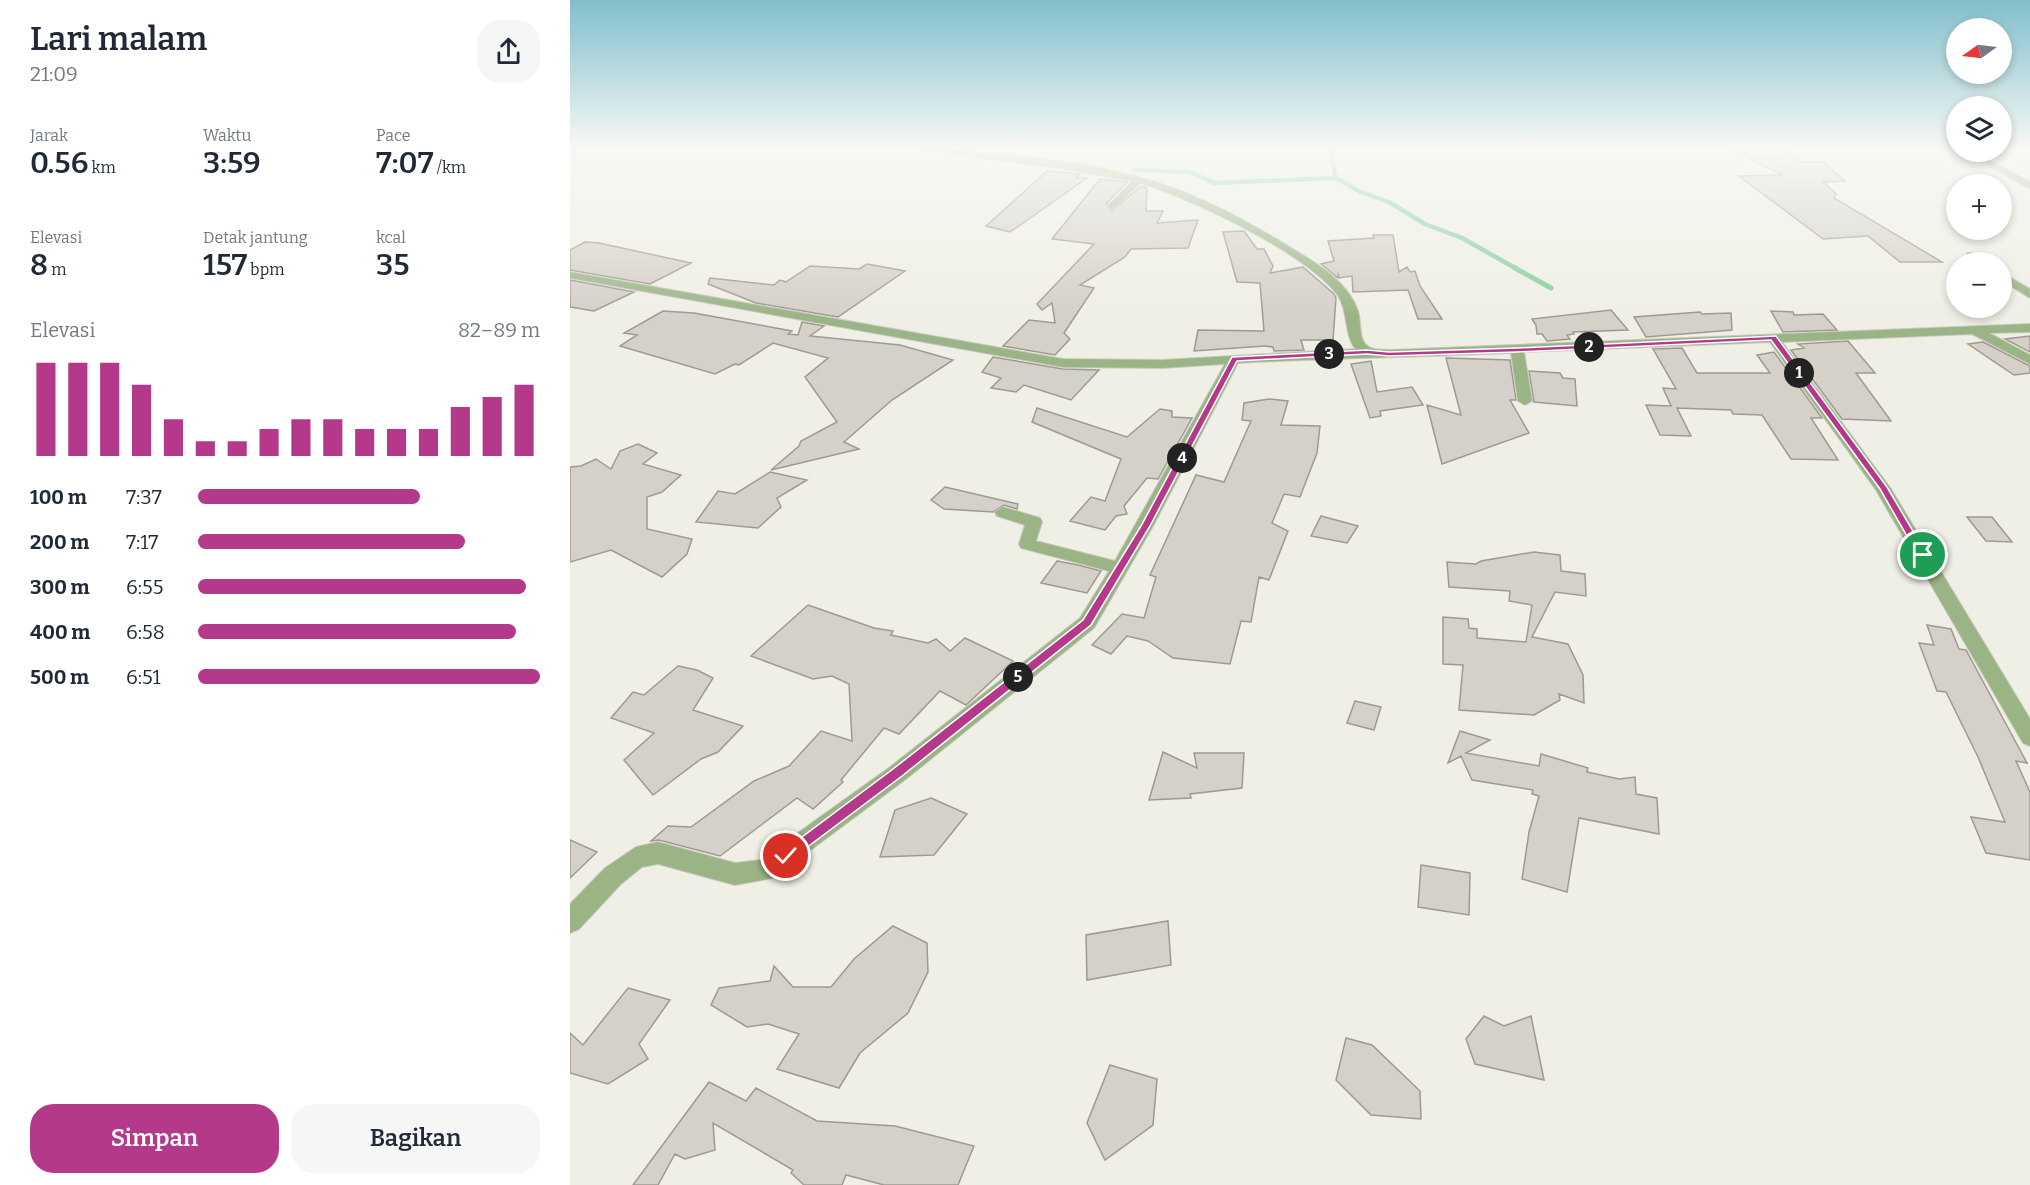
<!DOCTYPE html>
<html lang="id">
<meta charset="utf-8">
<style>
:root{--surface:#fff;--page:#f6f6f7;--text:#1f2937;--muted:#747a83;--accent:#b5398a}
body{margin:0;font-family:Bitter,serif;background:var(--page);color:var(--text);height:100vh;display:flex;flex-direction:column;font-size:22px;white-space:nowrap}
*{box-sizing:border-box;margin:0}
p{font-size:20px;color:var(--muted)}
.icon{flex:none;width:33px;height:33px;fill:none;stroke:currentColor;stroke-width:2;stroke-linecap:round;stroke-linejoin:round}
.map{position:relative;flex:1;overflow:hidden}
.side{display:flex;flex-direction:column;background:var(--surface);width:570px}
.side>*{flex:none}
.needle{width:39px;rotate:256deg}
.tools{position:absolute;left:1376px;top:18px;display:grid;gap:12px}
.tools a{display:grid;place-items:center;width:66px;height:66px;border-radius:50%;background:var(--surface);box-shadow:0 3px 9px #0003;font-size:30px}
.pin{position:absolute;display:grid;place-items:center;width:51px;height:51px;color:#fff;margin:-26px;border:3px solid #fff;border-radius:50%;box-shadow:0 2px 6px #0007}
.km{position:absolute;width:30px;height:30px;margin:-15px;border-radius:50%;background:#222;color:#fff;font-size:16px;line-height:30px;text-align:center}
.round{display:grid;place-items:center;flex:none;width:63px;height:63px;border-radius:24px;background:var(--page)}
.head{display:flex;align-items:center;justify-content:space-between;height:102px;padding:0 30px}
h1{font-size:33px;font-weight:600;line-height:45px}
.metrics{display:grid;grid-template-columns:repeat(3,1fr);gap:9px;height:102px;padding:6px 30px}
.metrics div{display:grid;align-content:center}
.metrics b{font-size:30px;font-weight:600}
.metrics small{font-size:16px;font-weight:400}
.metrics p{font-size:16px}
.chart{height:168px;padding:12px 30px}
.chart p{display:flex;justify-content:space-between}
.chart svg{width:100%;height:108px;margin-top:6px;stroke:var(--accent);stroke-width:6}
.button{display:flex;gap:12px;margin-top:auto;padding:12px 30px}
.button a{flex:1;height:69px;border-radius:24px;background:var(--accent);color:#fff;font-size:24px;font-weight:600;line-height:69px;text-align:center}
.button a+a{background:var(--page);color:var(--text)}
ul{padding:0 30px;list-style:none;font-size:20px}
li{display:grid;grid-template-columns:96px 72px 1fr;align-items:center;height:45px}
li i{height:15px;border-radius:8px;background:var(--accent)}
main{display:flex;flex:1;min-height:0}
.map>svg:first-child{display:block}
</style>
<main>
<section class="side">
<div class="head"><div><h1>Lari malam</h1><p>21:09</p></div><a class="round"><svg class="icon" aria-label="share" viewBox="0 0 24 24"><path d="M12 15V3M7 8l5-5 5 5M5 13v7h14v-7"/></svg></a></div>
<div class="metrics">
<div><p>Jarak</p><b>0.56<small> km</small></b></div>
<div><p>Waktu</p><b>3:59</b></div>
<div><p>Pace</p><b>7:07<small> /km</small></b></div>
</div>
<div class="metrics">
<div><p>Elevasi</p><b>8<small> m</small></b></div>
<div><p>Detak jantung</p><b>157<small> bpm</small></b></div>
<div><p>kcal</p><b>35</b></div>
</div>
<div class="chart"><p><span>Elevasi</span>82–89 m</p>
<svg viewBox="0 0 160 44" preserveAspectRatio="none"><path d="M5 44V6M15 44V6M25 44V6M35 44V15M45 44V29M55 44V38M65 44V38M75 44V33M85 44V29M95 44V29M105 44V33M115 44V33M125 44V33M135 44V24M145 44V20M155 44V15"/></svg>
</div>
<ul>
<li><b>100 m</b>7:37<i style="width:65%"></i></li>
<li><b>200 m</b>7:17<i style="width:78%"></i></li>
<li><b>300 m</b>6:55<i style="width:96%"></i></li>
<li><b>400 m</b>6:58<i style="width:93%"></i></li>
<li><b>500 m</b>6:51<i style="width:100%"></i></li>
</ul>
<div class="button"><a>Simpan</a><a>Bagikan</a></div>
</section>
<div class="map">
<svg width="1460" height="1185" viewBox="0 0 1460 1185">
<rect width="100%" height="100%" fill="#efefe6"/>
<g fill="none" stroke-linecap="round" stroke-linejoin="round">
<path stroke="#85cd9f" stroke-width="4.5" d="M760,149L766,178
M564,170L620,172L644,183L766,178L791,192L819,202L855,224L892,238L947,269"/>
<path stroke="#85cd9f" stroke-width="5" d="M945,268L981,288"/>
</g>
<path fill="#d5d0c8" stroke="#9e9a92" stroke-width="1.5" d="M1160,149H1217L1231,162H1253L1275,181L1253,182L1266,194L1264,198L1372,262H1330L1298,236L1253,239L1169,176L1213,175Z
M477,171L510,174L506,178H517L440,232L416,226Z
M530,179L557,182L536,204L542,211L571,186L577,188L576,211H593L587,223L628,220L618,248L561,249L555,257L510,285L524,288L494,333L500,339L485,355L433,346L459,320L485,323L482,303L472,310L467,304L524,244L482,239Z
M674,231L687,249H694L703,266L700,273L733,267L764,294L766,298L763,340H731L734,350L704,351L703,347L695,346L624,351L628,330L694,331L690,283L667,282L653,232Z
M803,235H823L829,272L837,267L840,272L845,271L850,286L872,319H848L838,290L783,292L782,276L769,278L768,273V278L751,264L764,261L758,241L804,238Z
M15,242L29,243L121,263L80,284L0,270V250Z
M297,264L335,271L268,317L186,303L138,284L140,278L204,285L210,280L216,282L240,266L289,269Z
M0,280L64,292L24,311L0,307Z
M1041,310L1058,330L1003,332L1004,334L997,335L1000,339L977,341L972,334H967L966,325L962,319Z
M93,311L124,313L222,331L218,334L228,335L232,322L254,326L240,336L330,345L383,360L322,400L274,442L289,449L201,470L229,446L231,441L267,422L235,377L258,358L203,343L169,365L165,364L145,374L50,346L67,335L54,333Z
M1201,311L1223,312L1224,315L1253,314L1267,330L1213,332Z
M1130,312L1132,314L1161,313L1162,330L1076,337L1064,317Z
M1460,336V352L1435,339Z
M1278,341L1305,373H1286L1321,421L1272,419L1221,350L1234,348L1228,344Z
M1413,342L1460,366V373L1444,375L1398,344Z
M1112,348L1127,373H1200L1187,355L1204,352L1252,418H1241L1268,460L1221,459L1192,415L1163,414L1161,410L1107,408L1121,436L1090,435L1076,405L1101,406L1093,388L1106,389L1083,349Z
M423,357L493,369L529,370L501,400L454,385L446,392L421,388L431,378L412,372Z
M876,358L940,360L946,400H940L959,433L872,464L857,405L891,415Z
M801,361L807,392L842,387L853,405L810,411L811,416L800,418L781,364Z
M959,371L990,373L993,378L1005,379L1007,406L964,402Z
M699,399L718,401L711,425L750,426L747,453L730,497L714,494L702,523L718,531L699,580L689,577L681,622L671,621L660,664L603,658L578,641L557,636L541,654L522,645L552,614L574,618L586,577L580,575L626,475L654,482L681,421L672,420L674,403Z
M467,408L557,437L590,409L602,411V417L622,418L588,479L577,478L554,506L557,514L546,516L535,530L500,521L521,497L535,501L551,459L462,422Z
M68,444L87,453L73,464L111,475L92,492L77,497V529L122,539L117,554L92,577L41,550L0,562V467L11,466L26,459L41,469L50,451Z
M200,472L237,480L207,498L211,507L188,528L126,522L148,491L165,494Z
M375,487L448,504L447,509L434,505L423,512L374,509L361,500Z
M751,516L788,526L777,543L741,536Z
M1397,517H1422L1442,542L1416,541Z
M964,552L990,555L991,571L1015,574L1016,596L985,592L962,637L998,644L1013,675L1014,703L989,694L990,700L964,715L889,710L893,665L873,664V617L898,619L899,628L907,629V638L956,642L962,605L939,601L940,591L879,587L877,562L906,564L911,561Z
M487,561L508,565L531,571L517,593L471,583Z
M238,605L304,628L323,631L321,635L358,643L366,639L380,651L395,638L443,661L396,705L370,691L329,734L314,728L271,780L273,782L243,809L227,798L150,856L89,840L81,841L98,826L121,827L184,781L219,766L251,731L282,741L279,684L262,676L243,679L181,656Z
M1357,625L1381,629L1389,649L1396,650L1457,763L1446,761L1460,792V860L1416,853L1401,817L1435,822L1408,757L1376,692L1367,691L1349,643L1364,645Z
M108,666L127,670L143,678L123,710L173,726L148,752L131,759L83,795L54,760L84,733L41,718L63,692L74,695Z
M785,701L811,707L804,730L777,723Z
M890,731L920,740L896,753L969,766L971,754L1018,768L1017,772L1049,779L1065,777L1066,794L1087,798L1089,834L1009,818L997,892L952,879L959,832L969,796L962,794L963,790L902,780L891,756L878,763Z
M593,752L627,768L624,753H674L672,788L620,794L621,798L579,800Z
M361,798L397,814L364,855L310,857L325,810Z
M0,840L27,852L0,878Z
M851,865L900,873L899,915L848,907Z
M598,921L601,965L517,980L516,935Z
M323,926L357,943L358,972L338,1013L290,1053L269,1088L207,1069L229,1034L198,1024L177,1027L141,1005L149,988L200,981L204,966L223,987H261L284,959Z
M58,988L100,1000L69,1044L78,1059L38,1084L0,1073V1033L13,1045Z
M914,1016L934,1026L961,1016L974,1080L905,1064L896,1039Z
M776,1038L802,1045L850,1091L851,1119L801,1115L766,1080Z
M540,1065L587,1079L583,1125L535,1160L517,1123Z
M139,1082L176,1101L186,1088L247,1121L325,1126L404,1146L388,1185H314L276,1175L272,1185H234L221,1173L223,1170L143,1123L145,1150L115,1159L105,1154L88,1185H63Z"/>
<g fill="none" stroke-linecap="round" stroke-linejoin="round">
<g stroke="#cacac2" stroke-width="2">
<path id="minor" d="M337,149C410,149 520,160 589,183C638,199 684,225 728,252C751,266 779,284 788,311C791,320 789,335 794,342C799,351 811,349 819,350L1460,324V332L1419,333L1460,355V364L1402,334L1212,342L1321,489L1460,719V746L1453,743L1306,490L1200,342L954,352L962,401L955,405L948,401L941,353C850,357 759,358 668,363L583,526L524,628L336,779L203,878L165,885L88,864L72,867L51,884L9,929L0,933V904L35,868L66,847L88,842L165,863L190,860L320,767L510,618L539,571L451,548L449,544L455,525L427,516L425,512L433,507L470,518L472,522L466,541L545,561L655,364L592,368L493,367L0,278V272L493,359L592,360L786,349C774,338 779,309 766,293C733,252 622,199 570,183L543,209L538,206L562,181L482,167Z
M1394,152H1404L1460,182V189Z
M1397,253H1405L1418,262H1405L1397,257Z
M1431,272L1460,289V298L1431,280Z"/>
</g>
<use href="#minor" fill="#9bb485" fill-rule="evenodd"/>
</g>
<linearGradient id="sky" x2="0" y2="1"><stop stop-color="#80becb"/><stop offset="0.47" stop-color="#f8f8f4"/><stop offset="1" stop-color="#f8f8f4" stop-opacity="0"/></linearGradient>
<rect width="1460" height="315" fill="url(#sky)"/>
<path fill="#b5398a" stroke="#fff" stroke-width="1.5" d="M1206,336L1317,487L1357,555L1356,557H1349L1310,489L1201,340L947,352L819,356L797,354L667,361L580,526L521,625L332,776L220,860H212V852L323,769L513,620L571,526L662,357L797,350L819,352L947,348Z"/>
</svg>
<div class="tools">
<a><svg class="needle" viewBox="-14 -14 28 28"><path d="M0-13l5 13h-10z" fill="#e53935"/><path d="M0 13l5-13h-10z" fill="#747a83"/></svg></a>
<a><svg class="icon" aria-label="layers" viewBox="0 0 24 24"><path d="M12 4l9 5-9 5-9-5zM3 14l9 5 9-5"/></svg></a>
<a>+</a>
<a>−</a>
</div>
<div class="pin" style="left:1353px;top:555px;background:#1e9e55"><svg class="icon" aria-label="arrive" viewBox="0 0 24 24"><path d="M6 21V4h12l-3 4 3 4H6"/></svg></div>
<div class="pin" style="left:216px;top:856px;background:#d93025"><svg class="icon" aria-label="check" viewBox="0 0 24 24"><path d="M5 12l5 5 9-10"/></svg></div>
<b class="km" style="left:1229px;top:373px">1</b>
<b class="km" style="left:1019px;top:347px">2</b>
<b class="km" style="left:759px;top:354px">3</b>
<b class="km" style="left:612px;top:458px">4</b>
<b class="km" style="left:448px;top:677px">5</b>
</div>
</main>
